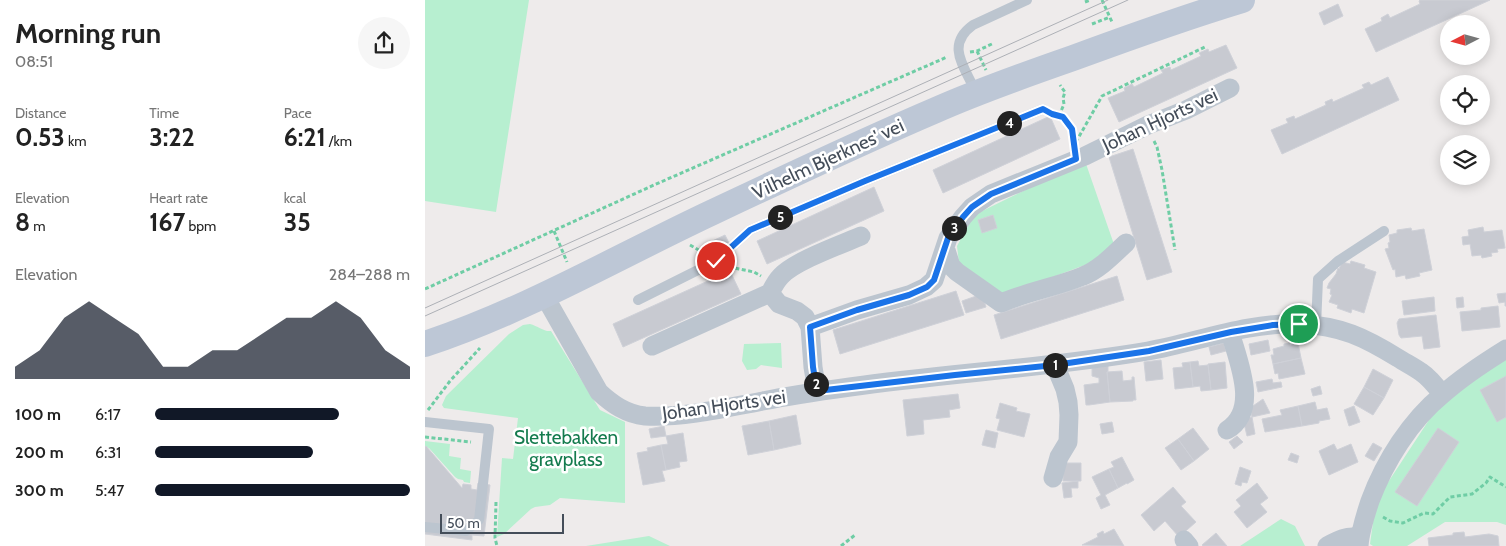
<!DOCTYPE html>
<meta charset="utf-8">
<style>
:root{--surface:#fff;--page:#f6f6f6;--text:#222;--muted:#767676;--accent:#111827}
body{margin:0;font-family:Cabin,sans-serif;background:var(--page);color:var(--text);height:100vh;display:flex;flex-direction:column;font-size:19px;white-space:nowrap}
*{box-sizing:border-box;margin:0}
p{font-size:16px;color:var(--muted)}
.icon{flex:none;width:28px;height:28px;fill:none;stroke:currentColor;stroke-width:2;stroke-linecap:round;stroke-linejoin:round}
.map{position:relative;flex:1;overflow:hidden}
.side{display:flex;flex-direction:column;background:var(--surface);width:425px}
.side>*{flex:none}
.needle{width:32px;rotate:264deg}
.controls{position:absolute;left:1015px;top:15px;display:grid;gap:10px}
.controls a{display:grid;place-items:center;width:50px;height:50px;border-radius:50%;background:var(--surface);box-shadow:0 2px 12px #0003;font-size:25px}
.scale{position:absolute;left:15px;bottom:12px;width:124px;box-sizing:border-box;padding-left:5px;border:2px solid #444d59;border-top:0;font-size:14px;line-height:18px;white-space:nowrap;color:#444d59;-webkit-text-stroke:4px #fff;paint-order:stroke}
.pin{position:absolute;display:grid;place-items:center;width:42px;height:42px;color:#fff;margin:-21px;border:2px solid #fff;border-radius:50%;box-shadow:0 1px 5px #0007}
.km{position:absolute;width:25px;height:25px;margin:-12px;border-radius:50%;background:#222;color:#fff;font-size:14px;line-height:25px;text-align:center}
.round{display:grid;place-items:center;flex:none;width:52px;height:52px;border-radius:26px;background:var(--page)}
.summary{display:flex;align-items:center;justify-content:space-between;height:85px;padding:0 15px}
h1{font-size:28px;font-weight:700;line-height:38px}
.stats{display:grid;grid-template-columns:repeat(3,1fr);gap:8px;height:85px;padding:5px 15px}
.stats div{display:grid;align-content:center}
.stats b{font-size:25px;font-weight:700}
.stats small{font-size:14px;font-weight:400}
.stats p{font-size:14px}
.chart{height:140px;padding:10px 15px}
.chart p{display:flex;justify-content:space-between}
.chart svg{width:100%;height:90px;margin-top:5px;fill:var(--accent);opacity:.7}
ul{padding:0 15px;list-style:none;font-size:16px}
li{display:grid;grid-template-columns:80px 60px 1fr;align-items:center;height:38px}
li i{height:12px;border-radius:6px;background:var(--accent)}
main{display:flex;flex:1;min-height:0}
.map>svg:first-child{display:block}
</style>
<main>
<section class="side">
<div class="summary"><div><h1>Morning run</h1><p>08:51</p></div><a class="round"><svg class="icon" aria-label="share" viewBox="0 0 24 24"><path d="M12 15V3M7 8l5-5 5 5M5 13v7h14v-7"/></svg></a></div>
<div class="stats">
<div><p>Distance</p><b>0.53<small> km</small></b></div>
<div><p>Time</p><b>3:22</b></div>
<div><p>Pace</p><b>6:21<small> /km</small></b></div>
</div>
<div class="stats">
<div><p>Elevation</p><b>8<small> m</small></b></div>
<div><p>Heart rate</p><b>167<small> bpm</small></b></div>
<div><p>kcal</p><b>35</b></div>
</div>
<div class="chart"><p><span>Elevation</span>284–288 m</p>
<svg viewBox="0 0 160 44" preserveAspectRatio="none"><path d="M0 44V38L10 30L20 14L30 6L40 14L50 22L60 38L70 38L80 30L90 30L100 22L110 14L120 14L130 6L140 14L150 30L160 38V44z"/></svg>
</div>
<ul>
<li><b>100 m</b>6:17<i style="width:72%"></i></li>
<li><b>200 m</b>6:31<i style="width:62%"></i></li>
<li><b>300 m</b>5:47<i style="width:100%"></i></li>
</ul>
</section>
<div class="map">
<svg width="1081" height="546" viewBox="0 0 1081 546">
<rect width="100%" height="100%" fill="#eeebeb"/>
<path fill="#b7efd0" d="M0,0H104L71,212L0,201Z
M660,161L692,253L577,296L534,263L532,246L549,215Z
M105,324C113,326 119,332 126,331L175,410L200,422V503L135,498L125,505L110,507L106,509L79,534L72,537L77,458L88,459L93,418L19,408L17,405L21,396L84,334L98,325Z
M356,343L357,368L336,365L331,369L322,370L317,361L319,344Z
M1081,349V525L1072,522H1020L982,546H948L945,544L949,515L956,493L1023,391Z
M0,441L25,444L24,456L36,458L35,469L46,471L45,483L39,482L38,480L33,479L30,477L4,448L0,447Z
M856,519L870,526L880,546H815Z
M224,536L245,546H161Z"/>
<path fill="#c8cad1" stroke="#cfd1d8" d="M995,0H1065L951,52L940,29L957,21L956,18L963,14L965,18L995,4L994,1Z
M913,4L918,16L899,25L894,13Z
M801,45L812,68L694,122L683,98L700,91L699,88L707,84L709,87L738,73L736,70L745,67L746,70L776,56L774,53L783,49L784,52Z
M963,77L974,100L857,154L846,130L863,123L861,119L869,116L870,119L901,105L900,102L907,99L908,102L939,88L937,85L944,82L946,85Z
M625,116L635,139L518,193L508,170Z
M708,149L747,272L722,280L684,157Z
M449,187L459,211L342,264L332,241Z
M568,215L572,228L557,233L553,220Z
M1058,227L1059,232L1077,230L1080,248L1072,249L1073,252L1066,253L1067,256L1057,258L1056,255L1047,256L1045,244L1038,245L1037,237L1044,236L1043,230Z
M986,228L987,231L999,229L1007,270L994,273L995,276L981,279L980,275L971,277L970,269L968,270L960,249L964,248L963,243L965,242L964,235L972,233V230Z
M300,235L306,247L287,256L281,244Z
M926,261L940,265L939,268L951,272L939,313L927,309L926,313L912,308L913,305L904,302L907,295L905,294L906,289L902,288L904,283L911,274L913,268L914,269L917,262L925,264Z
M305,271L316,294L198,347L188,324Z
M692,276L699,300L576,339L569,315Z
M531,291L539,315L415,354L408,330Z
M1081,293V306H1080V302L1074,303L1072,294Z
M557,294L561,307L541,313L537,301Z
M1009,297L1010,311L979,315L977,301Z
M1038,297L1039,307L1032,308L1031,298Z
M1073,306L1075,327L1037,331L1035,312L1056,310V308Z
M1011,315L1015,347L999,349L997,336L976,338L974,335L972,323L974,319Z
M880,334L882,343L873,345V342L867,344L866,338Z
M843,340L845,351L826,355L824,344Z
M799,343L801,351L786,355L784,347Z
M865,343V345L873,343L876,358L848,364L846,355H849L848,349L859,346V344Z
M876,358L880,374L854,379L853,373L850,374L848,364Z
M736,360L738,379L721,381L719,362Z
M773,361L774,366L783,365L786,390L776,391L775,386L768,387L765,362Z
M765,362L768,387L750,389L748,368L758,367L757,363Z
M800,362L802,388L786,390L783,364Z
M683,366V372H682L685,402L664,405H661L659,385L674,383V378L667,376V368Z
M948,369L968,380L959,398L939,387Z
M697,371L698,381L707,380V377H709L711,400H708V401L685,402L682,372Z
M1081,376V417L1072,422L1055,390Z
M847,379L848,383L856,382L857,387L833,392L831,382Z
M895,386L897,394L888,396L886,389Z
M939,387L959,398L948,415L929,404Z
M533,394L535,408L524,410L525,417L498,420L499,434L482,436L478,400Z
M838,399L845,413L827,417L825,408Z
M890,402L892,410L902,408L905,419L894,421V423L877,426L873,406Z
M575,403L592,408L591,411L605,414L599,437L572,430L575,419L571,418Z
M873,406L877,426L840,432L837,419L857,415L855,410Z
M929,406L935,422L924,426L919,410Z
M371,415L376,444L349,450L344,421Z
M827,417L830,434L822,436L818,419Z
M344,421L349,450L323,455L317,426Z
M687,422L689,432L677,434L675,424Z
M239,426L241,436L226,438L224,429Z
M768,428L784,449L769,461L753,439Z
M1013,428L1034,442L992,506L970,492Z
M561,430L573,433L570,448L557,445Z
M258,433L262,461L254,462L255,467L241,470L236,445L243,444L241,436Z
M812,436L818,442L809,449L804,442Z
M753,439L769,461L756,470L740,448Z
M948,443L957,448L949,461L940,456Z
M909,444L912,450L926,444L933,462L904,475L894,451Z
M236,445L241,470L237,471L240,481L218,485L212,453L223,451L222,448Z
M1,446L37,488L38,484L46,485V489L52,490L53,483L65,485L59,536L47,535V540L0,534V447Z
M866,453L874,456L872,463L863,460Z
M697,457L709,480L702,484V483L693,488L684,469L689,467L686,462Z
M638,463H656V481H638Z
M815,467L826,471L822,483L817,482L816,486L810,484Z
M684,469L693,488L680,495L685,505L676,509L671,498L676,495L667,477Z
M653,481V488H646L647,497L639,498L637,483Z
M832,483L843,498L835,504L842,512L822,528L809,512L816,506L811,500Z
M748,487L761,502L756,506L771,522L754,537L740,521L729,531L716,515Z
M689,529L699,546L657,545L673,537L672,534L678,531L679,534Z
M1039,532L1040,537L1064,534L1073,536L1074,546H1004L1003,538L1028,535V533Z
M791,533L802,546H778L777,545Z"/>
<g fill="none" stroke-linecap="round" stroke-linejoin="round">
<path stroke="#6fcda5" stroke-width="3" stroke-dasharray="4 2.5" stroke-linecap="butt" d="M677,0L687,22
M660,2L665,0
M667,24L685,17
M552,51L561,70
M545,52L552,51L569,43
M629,115C645,119 647,128 650,143
M634,116L639,104L638,98L640,92L635,85
M729,141L732,147L737,170L750,250
M651,142L677,96L780,47
M129,231L142,262
M265,245L279,253
M304,267L329,272L336,276
M0,289L229,185L522,57
M3,410L25,381L55,348
M0,437L46,442
M71,502L70,538L72,546
M958,517L965,521L978,523L999,513L1008,514L1025,497L1047,494L1061,483L1065,477L1081,487
M416,546L430,535"/>
<path stroke="#bcc5cf" stroke-width="10" d="M551,93C541,68 519,46 548,25L602,0
M213,300L291,261L325,230L440,181L618,109
M891,326L893,279L913,261L959,231
M0,422L64,429L54,520L41,531L0,527"/>
<path stroke="#bcc5cf" stroke-width="19" d="M520,247L526,266L532,272L576,303C602,292 631,287 658,276C674,270 688,255 701,243
M119,295L174,392C187,404 201,414 220,416C257,418 301,408 338,401C367,395 396,391 425,387C524,373 624,368 723,351C773,342 823,322 875,324C916,326 939,337 973,358C981,363 989,367 996,372C1005,378 1011,386 1017,394
M385,327L432,310L484,295L501,287L509,280L523,238L538,217L547,207L566,194L660,156L723,125L761,110L805,88
M227,346L345,293
M392,391L388,367L385,327L380,317L372,311L354,304L345,293C348,287 351,281 356,276C370,261 415,245 436,236
M802,430C835,410 813,361 805,332
M628,478L634,457L643,442L644,415L643,402L640,389L630,365
M759,540L764,546
M902,546C913,540 922,535 935,538
M934,546C935,531 940,516 945,501C960,461 985,421 1018,394C1037,377 1060,362 1081,349"/>
<path stroke="#bdc7d6" stroke-width="26" d="M0,344C100,311 192,257 288,212C362,177 436,142 511,110C556,90 602,74 648,58C705,37 761,17 817,0"/>
<path stroke="#adb0b6" stroke-width="1" d="M0,308L683,0
M0,316L703,0"/>
</g>
<g fill="none" stroke-linecap="round" stroke-linejoin="round">
<g stroke="#fff" stroke-width="10">
<path id="route" d="M291,261L325,230L440,181L618,109L627,114L638,117L647,129L651,159L566,194L547,207L538,217L523,238L509,280L502,287L484,295L432,310L385,327L388,367L392,391L530,375L630,365L724,351L806,332L848,325L874,324"/>
</g>
<use href="#route" stroke="#1a73e8" stroke-width="6"/>
</g>
<g text-anchor="middle" dominant-baseline="central" stroke-width="5" stroke-linejoin="round" paint-order="stroke">
<g font-size="19" fill="#444d59" stroke="#fff">
<text transform="translate(735 120) rotate(-25)">Johan Hjorts vei</text>
<text transform="translate(403 159) rotate(-25)">Vilhelm Bjerknes' vei</text>
<text transform="translate(299 405) rotate(-8)">Johan Hjorts vei</text>
</g>
<g font-size="19" fill="#147b4e" stroke="#fff">
<text x="141" y="437">Slettebakken<tspan x="141" dy="22">gravplass</tspan></text>
</g>
</g>
</svg>
<div class="controls">
<a><svg class="needle" viewBox="-14 -14 28 28"><path d="M0-13l5 13h-10z" fill="#e53935"/><path d="M0 13l5-13h-10z" fill="#767676"/></svg></a>
<a><svg class="icon" aria-label="locate" viewBox="0 0 24 24"><circle cx="12" cy="12" r="6"/><path d="M12 2v4M12 18v4M2 12h4M18 12h4"/></svg></a>
<a><svg class="icon" aria-label="layers" viewBox="0 0 24 24"><path d="M12 4l9 5-9 5-9-5zM3 14l9 5 9-5"/></svg></a>
</div>
<div class="scale">50 m</div>
<div class="pin" style="left:874px;top:324px;background:#1e9e55"><svg class="icon" aria-label="arrive" viewBox="0 0 24 24"><path d="M6 21V4h12l-3 4 3 4H6"/></svg></div>
<div class="pin" style="left:291px;top:261px;background:#d93025"><svg class="icon" aria-label="check" viewBox="0 0 24 24"><path d="M5 12l5 5 9-10"/></svg></div>
<b class="km" style="left:630px;top:365px">1</b>
<b class="km" style="left:391px;top:384px">2</b>
<b class="km" style="left:529px;top:228px">3</b>
<b class="km" style="left:584px;top:123px">4</b>
<b class="km" style="left:355px;top:217px">5</b>
</div>
</main>
